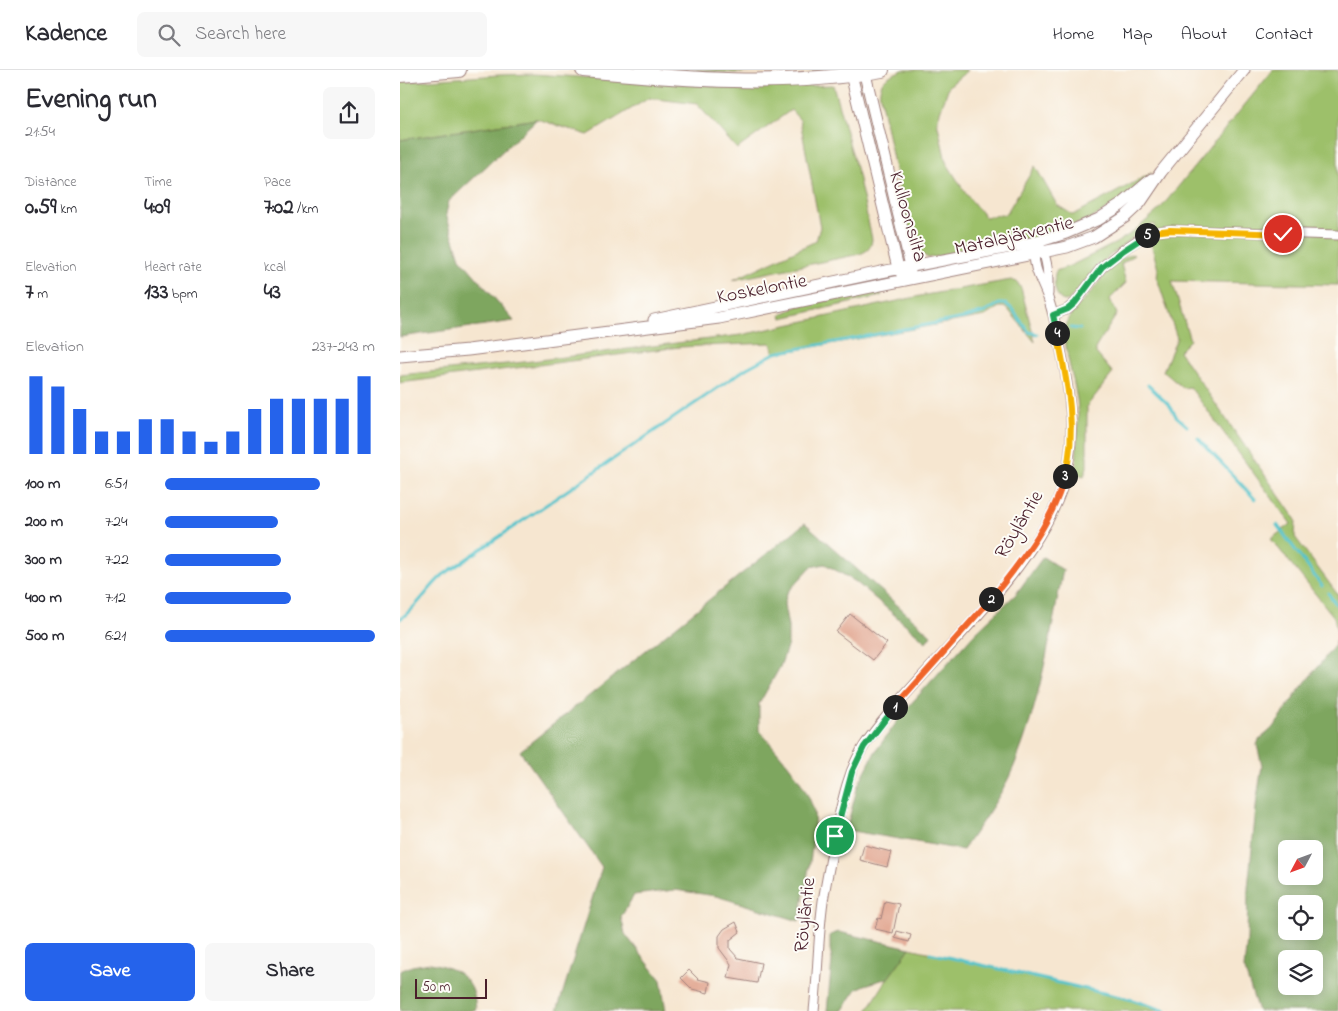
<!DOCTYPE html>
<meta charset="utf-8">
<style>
:root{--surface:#fff;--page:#f7f7f7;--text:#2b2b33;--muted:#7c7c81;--line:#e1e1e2;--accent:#2563eb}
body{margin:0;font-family:"Indie Flower",sans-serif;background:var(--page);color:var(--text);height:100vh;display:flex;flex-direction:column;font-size:19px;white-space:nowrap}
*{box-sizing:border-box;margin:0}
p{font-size:16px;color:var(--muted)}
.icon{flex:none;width:28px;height:28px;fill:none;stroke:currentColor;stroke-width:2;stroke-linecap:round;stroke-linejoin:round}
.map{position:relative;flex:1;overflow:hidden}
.sheet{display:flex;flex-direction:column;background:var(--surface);width:400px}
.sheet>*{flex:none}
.needle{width:32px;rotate:229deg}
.controls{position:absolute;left:878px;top:770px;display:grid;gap:10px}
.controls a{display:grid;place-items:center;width:45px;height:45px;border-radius:8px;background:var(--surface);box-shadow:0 2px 12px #0003;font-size:25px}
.scale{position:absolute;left:15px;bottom:12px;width:72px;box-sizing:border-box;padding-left:5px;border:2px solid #4a1f2b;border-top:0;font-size:14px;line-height:18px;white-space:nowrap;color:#4a1f2b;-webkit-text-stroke:4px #fdfcf7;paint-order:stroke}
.pin{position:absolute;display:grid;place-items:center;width:42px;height:42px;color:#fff;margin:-21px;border:2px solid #fff;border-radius:50%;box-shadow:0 1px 5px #0007}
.km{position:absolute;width:25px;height:25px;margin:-12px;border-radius:50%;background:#222;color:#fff;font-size:14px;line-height:25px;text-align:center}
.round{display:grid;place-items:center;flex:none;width:52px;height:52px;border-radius:8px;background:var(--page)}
.headline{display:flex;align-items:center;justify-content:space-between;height:85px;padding:0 25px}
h1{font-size:28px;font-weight:800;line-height:38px}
.stats{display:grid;grid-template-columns:repeat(3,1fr);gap:8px;height:85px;padding:5px 25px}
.stats div{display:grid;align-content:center}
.stats b{font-size:21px;font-weight:800}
.stats small{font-size:14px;font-weight:400}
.stats p{font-size:14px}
.chart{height:140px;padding:10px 25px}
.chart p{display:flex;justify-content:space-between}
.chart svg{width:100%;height:90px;margin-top:5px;stroke:var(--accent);stroke-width:6}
.action{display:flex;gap:10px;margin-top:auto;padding:10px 25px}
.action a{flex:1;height:58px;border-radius:8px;background:var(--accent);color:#fff;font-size:20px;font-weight:800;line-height:58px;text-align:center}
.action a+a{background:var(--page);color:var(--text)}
ul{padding:0 25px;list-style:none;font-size:16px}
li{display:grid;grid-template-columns:80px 60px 1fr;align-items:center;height:38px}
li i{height:12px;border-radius:6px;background:var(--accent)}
header{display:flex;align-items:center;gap:30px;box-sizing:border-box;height:70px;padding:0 25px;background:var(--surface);border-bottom:1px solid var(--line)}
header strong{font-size:24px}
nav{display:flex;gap:28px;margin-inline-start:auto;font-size:18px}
.search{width:350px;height:45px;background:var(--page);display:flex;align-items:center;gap:12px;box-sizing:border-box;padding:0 18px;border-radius:8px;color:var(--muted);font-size:19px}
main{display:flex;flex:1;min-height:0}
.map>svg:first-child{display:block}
</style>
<header>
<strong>Kadence</strong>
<div class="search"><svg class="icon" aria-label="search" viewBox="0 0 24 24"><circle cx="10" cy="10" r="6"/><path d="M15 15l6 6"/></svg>Search here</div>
<nav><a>Home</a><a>Map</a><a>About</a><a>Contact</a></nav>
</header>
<main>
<section class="sheet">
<div class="headline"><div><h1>Evening run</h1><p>21:54</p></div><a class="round"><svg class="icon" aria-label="share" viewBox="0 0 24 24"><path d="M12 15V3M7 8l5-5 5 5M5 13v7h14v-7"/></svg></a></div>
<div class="stats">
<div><p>Distance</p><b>0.59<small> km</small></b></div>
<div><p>Time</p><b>4:09</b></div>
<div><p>Pace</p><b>7:02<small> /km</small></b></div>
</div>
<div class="stats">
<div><p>Elevation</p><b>7<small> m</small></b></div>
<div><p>Heart rate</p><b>133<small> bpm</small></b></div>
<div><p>kcal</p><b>43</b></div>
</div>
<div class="chart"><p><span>Elevation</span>237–243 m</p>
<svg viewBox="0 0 160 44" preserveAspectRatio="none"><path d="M5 44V6M15 44V11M25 44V22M35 44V33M45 44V33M55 44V27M65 44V27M75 44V33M85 44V38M95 44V33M105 44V22M115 44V17M125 44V17M135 44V17M145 44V17M155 44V6"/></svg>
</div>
<ul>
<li><b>100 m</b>6:51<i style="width:74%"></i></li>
<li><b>200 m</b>7:24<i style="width:54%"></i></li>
<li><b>300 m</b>7:22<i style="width:55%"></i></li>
<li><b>400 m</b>7:12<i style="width:60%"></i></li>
<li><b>500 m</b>6:21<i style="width:100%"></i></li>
</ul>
<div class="action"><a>Save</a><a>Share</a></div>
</section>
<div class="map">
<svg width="938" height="941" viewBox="0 0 938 941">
<rect width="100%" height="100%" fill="#fdfcf7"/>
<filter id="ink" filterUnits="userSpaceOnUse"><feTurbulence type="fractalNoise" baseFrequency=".02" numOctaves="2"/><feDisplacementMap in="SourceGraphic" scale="10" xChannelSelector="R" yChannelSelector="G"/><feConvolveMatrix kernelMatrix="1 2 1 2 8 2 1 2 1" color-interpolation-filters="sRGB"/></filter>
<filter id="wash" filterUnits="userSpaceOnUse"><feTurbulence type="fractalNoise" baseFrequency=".0096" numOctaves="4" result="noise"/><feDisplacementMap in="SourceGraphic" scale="20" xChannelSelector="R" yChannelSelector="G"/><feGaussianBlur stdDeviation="1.12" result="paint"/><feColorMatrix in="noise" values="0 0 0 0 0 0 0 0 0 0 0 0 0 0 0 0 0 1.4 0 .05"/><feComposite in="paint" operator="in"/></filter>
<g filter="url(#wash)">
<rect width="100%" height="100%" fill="#f6e6d0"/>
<path fill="#9dc06a" stroke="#74704a" d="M257,0H430L336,3Z
M503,0H568L549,16L537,51L546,92L566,124L585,147L606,144L635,96L657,135L673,145L752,103C739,114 726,128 711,137C662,170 586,177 528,188L516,180L508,161L480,27C478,10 488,6 503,0Z
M873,0H938V215L772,211L790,270L779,281L896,450L895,467L938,525V571L934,574L938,566L934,547L871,469L891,454L790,317L783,318L763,301L777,268L757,208L758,199L750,170L753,168L755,154L747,156L738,163L697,196L669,230C655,236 652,210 656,201L672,195L716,173L733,162L760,139Z
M133,4L349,18L433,15L458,105L472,169C471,178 469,180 460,184L333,210L416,171L420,157L400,50L391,40L337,79L297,34L249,28L188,65L137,49L0,70V12L99,5Z
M732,184L734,185L721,194L726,213L710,229L717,244L696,277V283L713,303L687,336V397L684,406L678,404C674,397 679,359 678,347C678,340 678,332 676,324C673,305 661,272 667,253C671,241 685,230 693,220C703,206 715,190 732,184Z
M611,210L617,212L621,218L635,272L606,237H599L585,246L374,284L371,273L279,277L0,313V305L116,293L341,265L525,225Z
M482,220L481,226L382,248L381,245L398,236Z
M510,878L729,929L766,941H467L488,908Z"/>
<path fill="#7ea65e" stroke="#646244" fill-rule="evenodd" d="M137,49L49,131L46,144L60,188L114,251L0,267V70Z
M405,453L531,565L526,572L456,512L425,494L411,497L387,523L384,534L388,557V574L380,597L359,634V660C378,683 403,708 413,738C419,757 403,828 399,851L316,826L275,820L234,825L221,847L225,864L261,910L266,941H157L202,797L120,681Z
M643,487L663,500C650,566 640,634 614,696C602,726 581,753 563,780L446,760L458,715L475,682L507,638L575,563L616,524Z
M938,571V941H858L844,898L847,870L848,818L857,728L862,696L857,675L859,670L875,656L897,623ZM886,779H914V806H886ZM886,834H914V861H886ZM886,889H914V916H886Z
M439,862L510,878L488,908L465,915L457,919L442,941H427L432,890L430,879V865Z
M30,893C47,896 64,902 72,919C75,925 75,933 76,939L71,941H0V901L12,896Z"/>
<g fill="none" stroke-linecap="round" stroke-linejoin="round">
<path stroke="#56c4cc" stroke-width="3" d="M671,258L680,259
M748,315L770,336L776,346L787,356
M798,368L855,429
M877,455L922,516
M928,523L938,537
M0,549C18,537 27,519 43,505L347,298L375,283L564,248L585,242L599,234H606L612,239L629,262L637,264
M530,883L729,929L766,941"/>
</g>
<g id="blocks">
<path fill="#e0a18a" d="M450,544L487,573L473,590L436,562Z
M464,775L491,782L487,797L460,790Z
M485,831L499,834L493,863L475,859L478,848L481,849Z
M336,852L340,862L330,870V879L338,888L361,893L357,913L328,908L331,894L319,878V866L324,859Z
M497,861L511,865L509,872L495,868Z
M289,900L298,909L310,912L308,923L292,919L281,908Z"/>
</g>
</g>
<g filter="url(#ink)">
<use href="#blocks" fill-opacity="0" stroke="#a0827e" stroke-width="1"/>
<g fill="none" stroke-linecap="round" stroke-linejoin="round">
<g stroke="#a0827e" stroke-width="11">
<path id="minor" d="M641,178C649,192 648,209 648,224
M653,245L668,239L675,233L702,197L723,180L741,168L754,162L770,160L938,165
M414,941C418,905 418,867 423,831C427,807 432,784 436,760C442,732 448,701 464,676C478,654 497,634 515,614C565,559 637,490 662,419C677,374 671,330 662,285C658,267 655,249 649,231C644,215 631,197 635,179"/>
</g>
<g stroke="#a0827e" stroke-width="13">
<path id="major" d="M450,0L498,198L502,204
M464,0L511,196L510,201
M254,250L481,202L637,172L666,163L699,149L721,135L752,109
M0,286L68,280L319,248L667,177L694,167L725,147L740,133L761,102L844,0"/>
</g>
<g stroke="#a0827e" stroke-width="16">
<path id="highway" d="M183,0C282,9 384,18 482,0
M0,5L59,0"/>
</g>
<use href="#minor" stroke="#fff" stroke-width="9"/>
<use href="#major" stroke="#fff" stroke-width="11"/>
<use href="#highway" stroke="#fff" stroke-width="14"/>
</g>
</g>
<g fill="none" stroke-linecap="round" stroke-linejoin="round" filter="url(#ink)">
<g stroke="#fff" stroke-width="10">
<path id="split-1" d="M435,766L452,702L464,677L495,637"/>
</g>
<g stroke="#fff" stroke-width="10">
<path id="split-2" d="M495,637L591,529"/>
</g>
<g stroke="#fff" stroke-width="10">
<path id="split-3" d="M591,529C621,491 652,454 665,406"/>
</g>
<g stroke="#fff" stroke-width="10">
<path id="split-4" d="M657,263C667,311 678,358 665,406"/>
</g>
<g stroke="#fff" stroke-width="10">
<path id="split-5" d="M657,263L653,245L668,239L675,233L702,197L724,180L747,165"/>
</g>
<g stroke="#fff" stroke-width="10">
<path id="split-6" d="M747,165L754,162L770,160L883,164"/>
</g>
<use href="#split-1" stroke="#22a559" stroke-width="6"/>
<use href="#split-2" stroke="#f0652b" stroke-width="6"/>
<use href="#split-3" stroke="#f0652b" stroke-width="6"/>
<use href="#split-4" stroke="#f5b400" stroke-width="6"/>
<use href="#split-5" stroke="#22a559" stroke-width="6"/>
<use href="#split-6" stroke="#f5b400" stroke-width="6"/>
</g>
<g text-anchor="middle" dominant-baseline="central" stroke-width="4" stroke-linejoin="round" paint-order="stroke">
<g font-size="20" fill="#4a1f2b" stroke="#fdfcf7">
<text transform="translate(507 147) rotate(74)">Kulloonsilta</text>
<text transform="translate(614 167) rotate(-13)">Matalajärventie</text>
<text transform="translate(362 220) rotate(-11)">Koskelontie</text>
<text transform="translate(620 455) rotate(-59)">Röyläntie</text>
<text transform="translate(406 845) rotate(-84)">Röyläntie</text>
</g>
</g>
</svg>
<div class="controls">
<a><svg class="needle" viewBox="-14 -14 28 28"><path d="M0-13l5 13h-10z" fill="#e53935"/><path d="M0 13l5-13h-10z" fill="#7c7c81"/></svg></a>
<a><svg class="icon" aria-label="locate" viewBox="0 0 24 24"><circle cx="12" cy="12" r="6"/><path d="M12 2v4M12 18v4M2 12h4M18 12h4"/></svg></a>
<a><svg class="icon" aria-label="layers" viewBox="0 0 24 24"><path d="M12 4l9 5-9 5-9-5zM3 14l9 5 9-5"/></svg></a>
</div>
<div class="scale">50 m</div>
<div class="pin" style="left:435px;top:766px;background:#1e9e55"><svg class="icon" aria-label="arrive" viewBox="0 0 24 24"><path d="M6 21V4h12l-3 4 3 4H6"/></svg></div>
<div class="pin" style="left:883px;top:164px;background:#d93025"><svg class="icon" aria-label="check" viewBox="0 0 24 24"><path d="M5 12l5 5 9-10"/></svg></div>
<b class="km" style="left:495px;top:637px">1</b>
<b class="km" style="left:591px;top:529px">2</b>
<b class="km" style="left:665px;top:406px">3</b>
<b class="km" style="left:657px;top:263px">4</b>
<b class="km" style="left:747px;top:165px">5</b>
</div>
</main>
